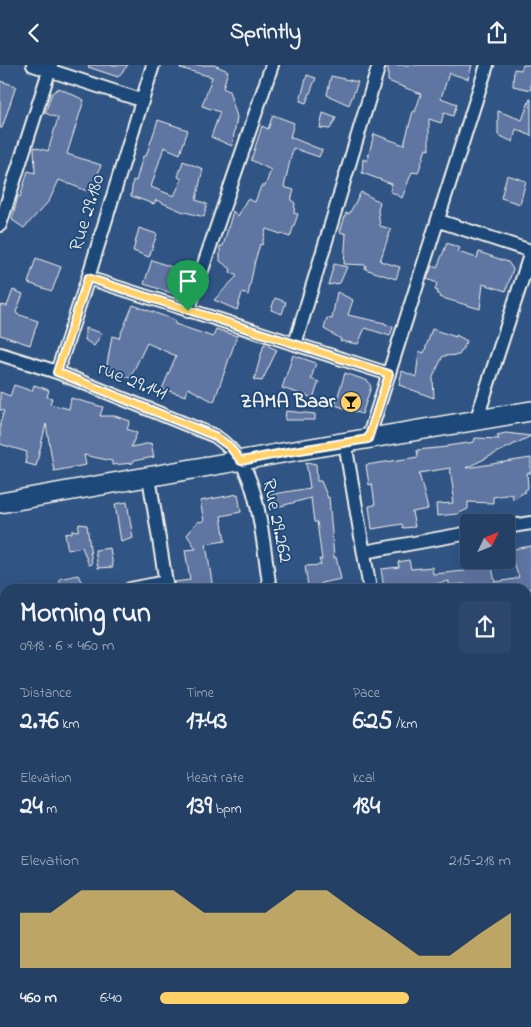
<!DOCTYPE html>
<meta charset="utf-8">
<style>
:root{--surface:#244064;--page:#2c476a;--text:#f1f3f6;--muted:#a3afbf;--line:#415978;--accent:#ffd166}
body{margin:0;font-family:"Indie Flower",sans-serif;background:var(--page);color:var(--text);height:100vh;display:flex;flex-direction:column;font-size:19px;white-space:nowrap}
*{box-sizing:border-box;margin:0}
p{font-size:16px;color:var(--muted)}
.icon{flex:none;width:28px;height:28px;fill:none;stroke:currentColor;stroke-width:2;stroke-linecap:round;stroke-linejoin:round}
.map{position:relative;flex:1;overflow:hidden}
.details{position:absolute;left:0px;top:519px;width:531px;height:444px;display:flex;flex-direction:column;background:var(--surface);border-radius:15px 15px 0 0;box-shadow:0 5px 20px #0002,0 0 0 1px var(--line)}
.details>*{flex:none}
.needle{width:32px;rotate:47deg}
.tools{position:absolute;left:460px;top:449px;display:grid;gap:10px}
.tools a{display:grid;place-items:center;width:55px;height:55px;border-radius:5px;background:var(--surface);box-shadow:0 5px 20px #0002,0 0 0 1px var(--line);font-size:25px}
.pin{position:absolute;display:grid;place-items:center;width:42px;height:42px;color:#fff;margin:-51px -21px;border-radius:50% 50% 50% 0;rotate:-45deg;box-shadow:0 0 5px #0007}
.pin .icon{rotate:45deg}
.round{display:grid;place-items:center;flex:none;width:52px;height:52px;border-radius:5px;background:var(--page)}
.overview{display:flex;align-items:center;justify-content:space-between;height:85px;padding:0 20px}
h1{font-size:28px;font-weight:700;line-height:38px}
.metrics{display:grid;grid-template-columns:repeat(3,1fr);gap:8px;height:85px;padding:5px 20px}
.metrics div{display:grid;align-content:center}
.metrics b{font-size:25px;font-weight:700}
.metrics small{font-size:14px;font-weight:400}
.metrics p{font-size:14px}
.chart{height:140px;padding:10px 20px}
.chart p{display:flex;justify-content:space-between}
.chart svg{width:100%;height:90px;margin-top:5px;fill:var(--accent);opacity:.7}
ul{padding:0 20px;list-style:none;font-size:16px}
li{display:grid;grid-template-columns:80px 60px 1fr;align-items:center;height:38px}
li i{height:12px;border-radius:6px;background:var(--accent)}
header{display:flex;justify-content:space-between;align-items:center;height:65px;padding:0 20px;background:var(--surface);font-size:22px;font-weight:700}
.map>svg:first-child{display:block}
</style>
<header><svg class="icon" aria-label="back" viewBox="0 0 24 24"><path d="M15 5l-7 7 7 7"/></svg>Sprintly<svg class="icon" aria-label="share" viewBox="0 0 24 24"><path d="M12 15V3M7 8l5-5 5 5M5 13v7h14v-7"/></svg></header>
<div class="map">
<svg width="531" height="962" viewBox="0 0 531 962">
<rect width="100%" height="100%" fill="#305585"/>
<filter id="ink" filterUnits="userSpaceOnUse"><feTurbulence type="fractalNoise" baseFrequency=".02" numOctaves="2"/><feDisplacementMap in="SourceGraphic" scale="10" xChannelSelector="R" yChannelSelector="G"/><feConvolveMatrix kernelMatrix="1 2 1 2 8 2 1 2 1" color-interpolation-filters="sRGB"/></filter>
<g filter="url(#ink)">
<path fill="#6176a2" stroke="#f4f1e8" d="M89,0H128L118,12L88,2Z
M180,0H214L228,6L223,23L229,26L237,52L232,81L211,72L220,47L202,41L212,12L180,3Z
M388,0H472L468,14L449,8L441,33L457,39L453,51L444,48L441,58L429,54V85L426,84L418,108L412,107L402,133L390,126L392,119L362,108L363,94L367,96L374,69L404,80L413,46L415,47L421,29L388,16Z
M523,0H531V25L513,21L514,4L521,5Z
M307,10L316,13L306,38L300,36Z
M331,11L358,17L349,40L327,30Z
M0,16L16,21L2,63H0Z
M59,23L84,35L67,89L101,100L92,128L59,115L49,136L24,163L12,155L18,131L20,132L28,106L35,108L34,82L48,86L58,53L45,48L52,28Z
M530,34H531V71L516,64L513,77L498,70V46L522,55Z
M323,48L336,53L330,64L320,63Z
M273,50L294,58L290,72L322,85L319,92L293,83L284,122L294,125L291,135L295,138L294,148L298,149L290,172L266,164L262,180L260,179L255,196L248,230L242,228L237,245L214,235L237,211L230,207L231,204L220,196V181H223L233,146L238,151L247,134L255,137L261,121H265L271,105L251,95L262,61L268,64Z
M158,55L188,65L180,89L164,82L151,122L174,131L182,114L178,112L183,96L203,104L196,135L207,139L204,152L181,146L156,135L154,139L131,131L133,115L136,116L143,91H146Z
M507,110L526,116L520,139L501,133Z
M361,127L380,137L378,145L380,161L391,164L380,196L400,202L396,214L365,204L366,200L344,199L346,169L340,167L346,148L349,149Z
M139,163L157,169L149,192L133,186Z
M447,178L460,183L458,187L477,193L479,187L508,197L513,204L506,226L483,219L480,244L439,232L440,230L437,229L438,226L435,225L437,218L427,214L432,201L437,203Z
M36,193L61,202L52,226L28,218Z
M152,195L186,207L184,232L144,219Z
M334,199L347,202L340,218L328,220Z
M13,225L23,229L16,247L17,249L38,256L30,280L0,270V240L7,241Z
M337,227L353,235L348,250L385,258V259L393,262L390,271L365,263L358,279L340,276L341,274L324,264L327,253L332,254Z
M275,233L286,237L282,249L271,245Z
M133,240L175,255V259L213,272L216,264L237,271L214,337L188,323L186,331L162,324L176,291L147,278L130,313L106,305L112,271L119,273Z
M85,263L102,268L94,281L85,275Z
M432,264L456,272V270L467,276L459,290L443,291L433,312L434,333L399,320L402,306L416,312L419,286L424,288Z
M264,279L277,285L262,316L254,315Z
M293,290L316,298L311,314L319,317L313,333L282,323Z
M345,308L368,316L371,322L362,349L335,340Z
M14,320L32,326L34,320L49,325L47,332L52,333L50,339L69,344L71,333L103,342L100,351H115L130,356L127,364L137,368L131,382L151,378L154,392L133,396V398L112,400V396L84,390L86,400L54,406L46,359L36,401L25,398L27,387L0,379V358L4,346L0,345V327L10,331Z
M286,346L315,349V355H285Z
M506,368L531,371L466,403L531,393V408H527L528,423L525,425V427L513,434L512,429L493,432V438L468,437V444L457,449L437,451L436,439L453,438L452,433L454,432L450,403L419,408L428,444L412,447L415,462L403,463L402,459L372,464L369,441L375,440L372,419L369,420L366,400L418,392L417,385L447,382V381L474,377L475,373L499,374L497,370Z
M306,397L316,399L317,416H321L328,433L329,432L334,493L336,492L341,514L321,518V520L308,521L305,501L321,500L319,494L322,495L317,457H314L311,433L277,442L267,430L310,423Z
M238,429L241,447L221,451L225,476L206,479L213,524H175L174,517L190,515L185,485L196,484L187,470L197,457L204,456L200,436Z
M127,437L133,473L121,477L115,439Z
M79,459L87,460L92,499L89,500L82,482L68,485L65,469L72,468V465L78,466Z
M531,481V524H466L465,519L449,520V516L414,524H384L381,504L399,502L398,497L409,495L411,504L432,502L433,509L465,506V503L482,501L483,503L492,502L495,517L515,514L519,512L512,494L509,493L507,485Z
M110,483L113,502L98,503L95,485Z
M78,510L83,520L62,524L59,514Z"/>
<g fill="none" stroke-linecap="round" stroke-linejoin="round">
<g stroke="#f4f1e8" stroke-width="16">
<path id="street" d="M33,0L141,35
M439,156L531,186
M0,160L51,0
M88,213L389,309
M188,246L272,0
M295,279L379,0
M0,289L57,307L215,371C225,378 233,385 240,396C260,424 264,488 270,524
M57,307L88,213L153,0
M476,356L531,187
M368,374L487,0
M345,378L370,524
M149,412L167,524
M506,462L531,458
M364,487L469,468
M130,524L166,517
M0,549L5,548
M526,561L531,560
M0,576L5,582
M526,670L531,669
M0,754L5,753
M526,787L531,786
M0,872L5,871
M526,890H531
M344,958L345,962
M71,962L141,958"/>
</g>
<g stroke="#f4f1e8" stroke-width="22">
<path id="secondary" d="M0,438L288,387L531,346"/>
</g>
<use href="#street" stroke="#1f4a7a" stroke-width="12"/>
<use href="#secondary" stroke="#1f4a7a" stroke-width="19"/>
</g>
</g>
<g fill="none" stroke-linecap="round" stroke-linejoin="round" filter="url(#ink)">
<g stroke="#fff" stroke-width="10">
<path id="route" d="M88,213L389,309L368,374L288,387L241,396L229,381L215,371L57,307Z"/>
</g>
<use href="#route" stroke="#ffd166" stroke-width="6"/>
</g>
<defs>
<g id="bar-disc" transform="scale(1.125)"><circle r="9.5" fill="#ffd166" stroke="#1f4a7a"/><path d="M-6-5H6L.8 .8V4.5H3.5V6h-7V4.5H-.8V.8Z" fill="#111"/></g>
</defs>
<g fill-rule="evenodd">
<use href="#bar-disc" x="351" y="337"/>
</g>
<g text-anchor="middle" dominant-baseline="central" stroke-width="4" stroke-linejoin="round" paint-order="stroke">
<g font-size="20" fill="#f4f1e8" stroke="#1f4a7a">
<text transform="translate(88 148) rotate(-73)">Rue 29.180</text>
<text transform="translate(132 317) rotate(22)">rue 29.141</text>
<text transform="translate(276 456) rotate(78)">Rue 29.262</text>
</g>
<g font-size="20" font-weight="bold" fill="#f4f1e8" stroke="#1f4a7a" text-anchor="end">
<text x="335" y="337">ZAMA Baar</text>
</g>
</g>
</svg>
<div class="tools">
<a><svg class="needle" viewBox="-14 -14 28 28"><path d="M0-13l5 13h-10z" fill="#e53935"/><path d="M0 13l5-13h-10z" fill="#a3afbf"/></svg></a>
</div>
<div class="pin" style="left:188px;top:246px;background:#1e9e55"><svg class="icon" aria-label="arrive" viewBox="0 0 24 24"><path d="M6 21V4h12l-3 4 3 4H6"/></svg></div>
<section class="details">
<div class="overview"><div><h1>Morning run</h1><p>09:18 · 6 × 460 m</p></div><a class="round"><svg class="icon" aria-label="share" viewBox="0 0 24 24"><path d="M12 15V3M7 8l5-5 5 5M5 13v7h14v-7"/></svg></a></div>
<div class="metrics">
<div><p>Distance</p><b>2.76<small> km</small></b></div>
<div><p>Time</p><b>17:43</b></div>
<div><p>Pace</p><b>6:25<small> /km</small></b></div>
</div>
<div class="metrics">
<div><p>Elevation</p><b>24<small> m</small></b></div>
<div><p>Heart rate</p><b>139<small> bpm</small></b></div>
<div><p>kcal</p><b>184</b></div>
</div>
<div class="chart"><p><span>Elevation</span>215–218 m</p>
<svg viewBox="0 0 160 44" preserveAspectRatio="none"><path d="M0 44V17L10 17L20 6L30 6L40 6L50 6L60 17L70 17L80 17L90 6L100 6L110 17L120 27L130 38L140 38L150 27L160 17V44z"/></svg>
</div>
<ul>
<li><b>460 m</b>6:40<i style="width:71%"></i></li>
</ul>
</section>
</div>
